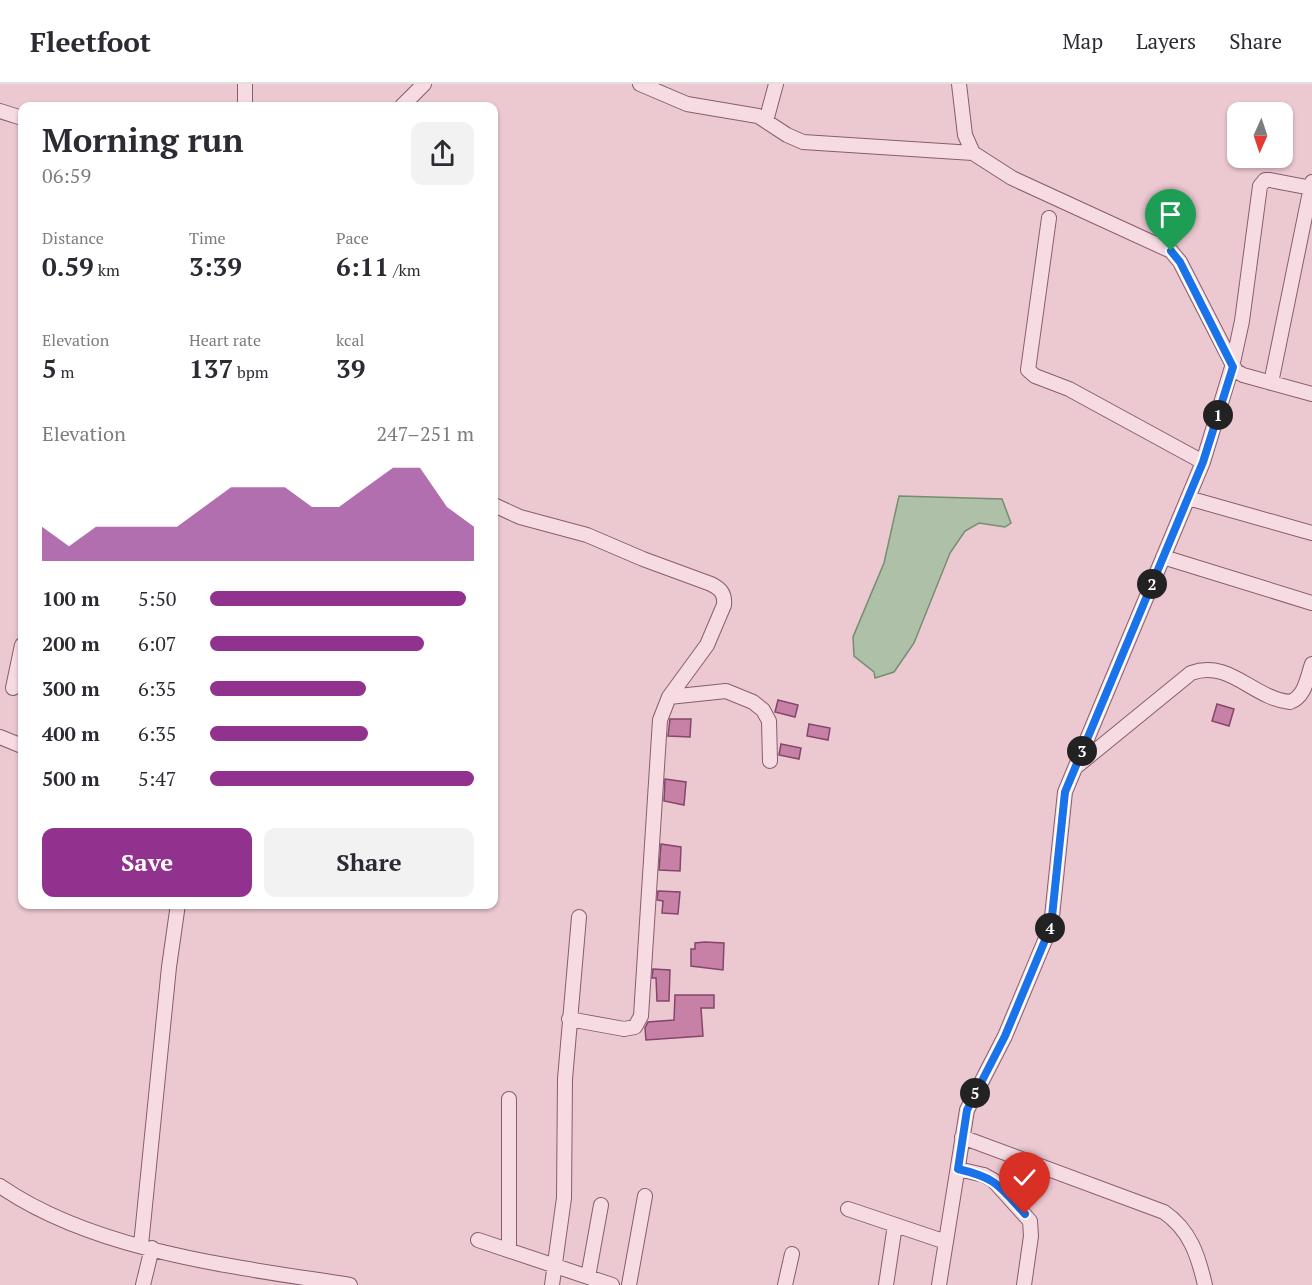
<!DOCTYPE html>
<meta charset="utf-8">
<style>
:root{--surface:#fff;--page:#f2f2f3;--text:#2b2b33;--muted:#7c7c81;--line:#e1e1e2;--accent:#91338e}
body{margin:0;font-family:"PT Serif",serif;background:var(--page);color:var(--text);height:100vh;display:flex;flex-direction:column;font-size:22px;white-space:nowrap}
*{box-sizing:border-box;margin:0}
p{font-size:20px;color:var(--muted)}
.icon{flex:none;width:33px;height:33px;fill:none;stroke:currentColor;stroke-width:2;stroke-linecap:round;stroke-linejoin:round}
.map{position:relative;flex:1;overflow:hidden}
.sheet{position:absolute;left:18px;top:18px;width:480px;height:807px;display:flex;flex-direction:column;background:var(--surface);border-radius:12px;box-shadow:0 2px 4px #0004}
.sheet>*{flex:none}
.needle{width:39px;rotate:183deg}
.controls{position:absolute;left:1227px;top:18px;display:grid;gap:12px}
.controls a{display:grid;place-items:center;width:66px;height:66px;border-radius:12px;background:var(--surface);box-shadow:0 2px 4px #0004;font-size:30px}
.pin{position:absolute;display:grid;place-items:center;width:51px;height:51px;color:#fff;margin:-62px -26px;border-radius:50% 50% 50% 0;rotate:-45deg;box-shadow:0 0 6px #0007}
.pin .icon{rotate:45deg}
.km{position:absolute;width:30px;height:30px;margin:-15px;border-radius:50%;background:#222;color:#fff;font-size:16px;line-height:30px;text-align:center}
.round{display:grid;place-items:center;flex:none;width:63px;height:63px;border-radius:12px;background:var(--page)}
.head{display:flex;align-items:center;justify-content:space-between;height:102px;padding:0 24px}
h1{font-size:33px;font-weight:700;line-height:45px}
.stats{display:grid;grid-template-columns:repeat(3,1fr);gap:9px;height:102px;padding:6px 24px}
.stats div{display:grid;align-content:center}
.stats b{font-size:26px;font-weight:700}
.stats small{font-size:16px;font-weight:400}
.stats p{font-size:16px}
.chart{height:168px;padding:12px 24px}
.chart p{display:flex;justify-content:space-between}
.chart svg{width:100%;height:108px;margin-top:6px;fill:var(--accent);opacity:.7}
.cta{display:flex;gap:12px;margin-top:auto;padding:12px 24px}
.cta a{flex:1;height:69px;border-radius:12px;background:var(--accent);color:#fff;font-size:24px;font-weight:700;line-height:69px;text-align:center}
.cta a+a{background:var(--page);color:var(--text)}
ul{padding:0 24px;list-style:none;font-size:20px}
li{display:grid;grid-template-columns:96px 72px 1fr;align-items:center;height:45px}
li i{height:15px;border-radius:8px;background:var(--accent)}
header{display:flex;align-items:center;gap:36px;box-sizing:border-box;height:84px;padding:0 30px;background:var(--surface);border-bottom:2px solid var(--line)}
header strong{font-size:28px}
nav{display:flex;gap:33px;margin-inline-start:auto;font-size:21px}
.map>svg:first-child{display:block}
</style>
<header>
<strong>Fleetfoot</strong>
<nav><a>Map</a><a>Layers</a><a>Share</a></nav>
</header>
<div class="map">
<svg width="1312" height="1201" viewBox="0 0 1312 1201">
<rect width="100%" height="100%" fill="#ecc8d1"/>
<path fill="#afc0a9" stroke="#768e70" stroke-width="1.5" d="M899,412L1002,415L1011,439L1005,443L979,439L965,447L950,469L914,559L894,588L875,594L874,588L854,572L853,553L884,479Z"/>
<path fill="#c781a7" stroke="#844669" stroke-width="1.5" d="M778,616L798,621L795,633L775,628Z
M1217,620L1234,625L1229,642L1212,637Z
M670,635H691L690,653L668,652Z
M809,640L830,644L828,656L807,652Z
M781,660L801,664L799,675L779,671Z
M665,695L686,698L684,721L664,717Z
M661,760L681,763L680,787L659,786Z
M658,807L680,808L678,830L662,829L663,817L657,816Z
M705,858L724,859L723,886L691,882V865H695V859Z
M653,885L670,886L669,917H657L656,894H652Z
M675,911H714V924H701L703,952L646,956L645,944L648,938L674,936Z"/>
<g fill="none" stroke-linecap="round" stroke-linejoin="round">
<g stroke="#865e6f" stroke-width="16">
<path id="minor" d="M640,0L687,20L758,32L787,51L803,58L973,69
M959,0L965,51L973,69L1012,94L1171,167L1180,178L1236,287L1243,291L1312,310
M245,22V0
M402,22L424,0
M0,27L22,34
M766,37L776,0
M1049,134L1028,286L1035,292L1069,305L1203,378
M1271,299L1312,98
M1188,414L1312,449
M494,421L520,433L587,451L643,475L711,500C721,505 725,510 724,521L707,561L669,613L660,636L641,932L635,943L624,945L569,935
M1163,473L1312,519
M13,604L22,561
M669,613L726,607L753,618L763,626L769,637L770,677
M0,653L22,662
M1077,682L1191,589C1230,575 1252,614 1290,618C1305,613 1307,594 1312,580
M962,1053L1164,1128C1190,1146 1198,1171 1205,1201
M958,1085L984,1091L993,1096L1030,1137L1031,1152L1024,1201
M0,1102C96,1168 237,1183 350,1201
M848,1125L946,1158
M478,1156L612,1201
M141,1161L169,883L178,820
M509,1166V1015
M588,1193L601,1121
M143,1201L152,1164
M552,1201L564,1114L565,995L579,833
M629,1201L645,1112
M785,1201L792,1170
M886,1201L895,1141
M939,1201L967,1026L1005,952L1051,842L1065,708L1203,378L1232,283L1242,237L1260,102L1265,96H1270L1311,104"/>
</g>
<use href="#minor" stroke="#f7dbe2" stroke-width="14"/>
</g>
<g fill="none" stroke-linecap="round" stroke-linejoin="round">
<g stroke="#fff" stroke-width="12">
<path id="route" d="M1025,1130C999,1102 997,1094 958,1085L967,1026L1005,952L1051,842L1065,708L1203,378L1233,283L1180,178L1171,167"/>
</g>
<use href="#route" stroke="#1a73e8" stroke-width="8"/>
</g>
</svg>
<div class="controls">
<a><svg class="needle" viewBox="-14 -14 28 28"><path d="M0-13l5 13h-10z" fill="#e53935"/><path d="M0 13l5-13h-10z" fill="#7c7c81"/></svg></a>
</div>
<div class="pin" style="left:1171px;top:167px;background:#1e9e55"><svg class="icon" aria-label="arrive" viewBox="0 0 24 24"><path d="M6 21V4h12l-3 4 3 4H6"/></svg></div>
<div class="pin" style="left:1025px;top:1130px;background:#d93025"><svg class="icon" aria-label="check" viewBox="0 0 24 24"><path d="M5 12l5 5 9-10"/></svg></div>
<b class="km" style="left:1218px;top:331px">1</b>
<b class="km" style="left:1152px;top:500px">2</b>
<b class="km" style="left:1082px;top:667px">3</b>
<b class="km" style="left:1050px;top:844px">4</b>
<b class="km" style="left:975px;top:1009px">5</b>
<section class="sheet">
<div class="head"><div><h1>Morning run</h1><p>06:59</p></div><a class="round"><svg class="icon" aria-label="share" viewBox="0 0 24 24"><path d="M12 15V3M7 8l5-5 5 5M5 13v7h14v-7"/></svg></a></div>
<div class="stats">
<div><p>Distance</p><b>0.59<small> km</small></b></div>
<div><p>Time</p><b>3:39</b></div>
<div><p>Pace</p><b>6:11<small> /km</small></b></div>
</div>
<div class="stats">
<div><p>Elevation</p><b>5<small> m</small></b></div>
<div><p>Heart rate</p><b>137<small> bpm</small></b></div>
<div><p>kcal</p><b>39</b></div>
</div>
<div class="chart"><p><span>Elevation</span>247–251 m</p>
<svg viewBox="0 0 160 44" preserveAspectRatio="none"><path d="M0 44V30L10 38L20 30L30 30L40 30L50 30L60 22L70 14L80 14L90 14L100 22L110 22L120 14L130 6L140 6L150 22L160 30V44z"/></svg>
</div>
<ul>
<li><b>100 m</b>5:50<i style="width:97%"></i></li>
<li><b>200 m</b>6:07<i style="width:81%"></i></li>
<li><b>300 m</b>6:35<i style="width:59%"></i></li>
<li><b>400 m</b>6:35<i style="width:60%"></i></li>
<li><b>500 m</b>5:47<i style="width:100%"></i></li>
</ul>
<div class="cta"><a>Save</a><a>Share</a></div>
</section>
</div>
